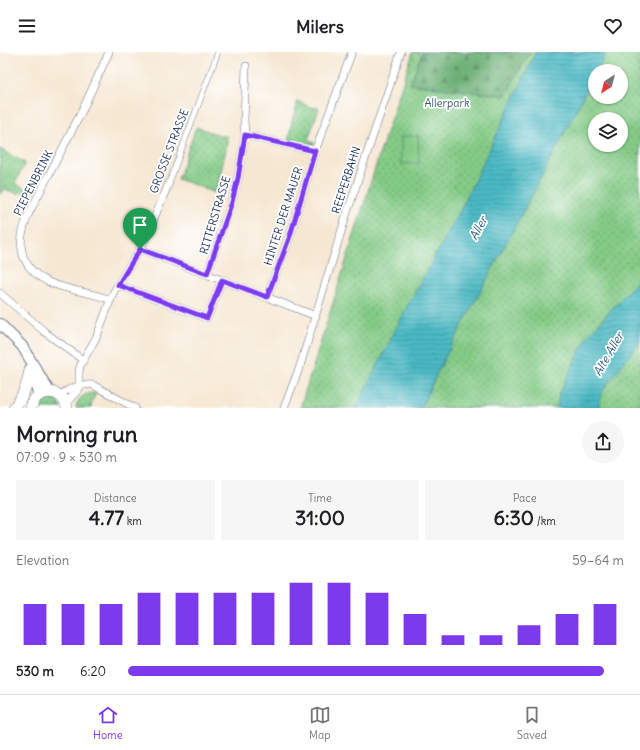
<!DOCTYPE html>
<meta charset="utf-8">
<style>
:root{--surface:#fff;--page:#f6f6f6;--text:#202124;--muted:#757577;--line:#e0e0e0;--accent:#7c3aed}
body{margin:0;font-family:Delius,sans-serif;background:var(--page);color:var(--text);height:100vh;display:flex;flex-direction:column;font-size:15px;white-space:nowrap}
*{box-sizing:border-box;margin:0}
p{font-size:13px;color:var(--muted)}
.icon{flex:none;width:22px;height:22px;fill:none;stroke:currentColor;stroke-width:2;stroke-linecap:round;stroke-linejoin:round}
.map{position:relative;height:356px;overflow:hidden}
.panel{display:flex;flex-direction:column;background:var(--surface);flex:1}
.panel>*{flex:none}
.needle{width:26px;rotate:216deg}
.tools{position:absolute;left:588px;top:12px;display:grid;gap:8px}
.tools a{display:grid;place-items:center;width:40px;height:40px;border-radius:50%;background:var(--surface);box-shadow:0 1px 3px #0004;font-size:20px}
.pin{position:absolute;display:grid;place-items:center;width:34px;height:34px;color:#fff;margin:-41px -17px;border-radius:50% 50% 50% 0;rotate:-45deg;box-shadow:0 0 4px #0007}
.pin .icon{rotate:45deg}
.round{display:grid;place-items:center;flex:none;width:42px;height:42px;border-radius:21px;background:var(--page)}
.headline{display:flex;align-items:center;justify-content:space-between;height:68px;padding:0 16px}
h1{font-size:22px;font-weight:700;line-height:30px}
.stats{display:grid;grid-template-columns:repeat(3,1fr);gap:6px;height:68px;padding:4px 16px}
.stats div{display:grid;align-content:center;border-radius:0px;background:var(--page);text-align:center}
.stats b{font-size:20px;font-weight:700}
.stats small{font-size:11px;font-weight:400}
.stats p{font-size:11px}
.chart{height:112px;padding:8px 16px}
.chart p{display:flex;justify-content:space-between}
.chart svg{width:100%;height:72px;margin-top:4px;stroke:var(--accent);stroke-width:6}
ul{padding:0 16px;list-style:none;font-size:13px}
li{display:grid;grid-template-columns:64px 48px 1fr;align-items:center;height:30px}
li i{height:10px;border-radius:5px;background:var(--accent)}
header{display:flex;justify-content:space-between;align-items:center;height:52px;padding:0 16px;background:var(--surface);font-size:18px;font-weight:700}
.tabs{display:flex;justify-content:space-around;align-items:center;height:56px;border-top:1px solid var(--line);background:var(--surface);font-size:11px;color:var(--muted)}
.tabs a{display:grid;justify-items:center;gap:2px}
.tabs .current{color:var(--accent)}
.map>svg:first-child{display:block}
</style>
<header><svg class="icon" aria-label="menu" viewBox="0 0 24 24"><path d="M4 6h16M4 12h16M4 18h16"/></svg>Milers<svg class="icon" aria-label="heart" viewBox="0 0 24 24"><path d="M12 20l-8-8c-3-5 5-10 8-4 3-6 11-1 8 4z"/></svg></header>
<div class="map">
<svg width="640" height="356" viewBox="0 0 640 356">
<defs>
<pattern id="green-dots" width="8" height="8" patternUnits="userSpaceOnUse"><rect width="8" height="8" fill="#84cb86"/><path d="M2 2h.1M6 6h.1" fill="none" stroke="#6ba571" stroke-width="1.8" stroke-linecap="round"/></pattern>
<pattern id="forest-firs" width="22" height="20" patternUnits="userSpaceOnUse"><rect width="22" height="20" fill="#6baf73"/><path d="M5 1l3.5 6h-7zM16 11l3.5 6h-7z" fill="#578f62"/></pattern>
<pattern id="water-rules" width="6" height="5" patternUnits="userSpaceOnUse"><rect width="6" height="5" fill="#4bbac4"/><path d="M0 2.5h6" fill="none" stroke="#3e98a2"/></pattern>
</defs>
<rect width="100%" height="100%" fill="#fff"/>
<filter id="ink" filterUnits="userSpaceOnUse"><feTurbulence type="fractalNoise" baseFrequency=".025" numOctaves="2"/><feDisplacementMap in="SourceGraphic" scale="8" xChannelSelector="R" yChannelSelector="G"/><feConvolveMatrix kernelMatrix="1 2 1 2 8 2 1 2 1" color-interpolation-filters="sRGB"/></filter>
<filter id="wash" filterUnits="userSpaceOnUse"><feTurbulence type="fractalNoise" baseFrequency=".012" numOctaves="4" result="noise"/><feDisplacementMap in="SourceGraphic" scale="16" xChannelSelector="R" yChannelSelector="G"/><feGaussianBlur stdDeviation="0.9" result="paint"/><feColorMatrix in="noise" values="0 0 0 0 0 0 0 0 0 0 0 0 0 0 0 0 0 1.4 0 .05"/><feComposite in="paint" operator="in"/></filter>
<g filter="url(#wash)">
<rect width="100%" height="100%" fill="#f6e7d2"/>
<path fill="url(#green-dots)" stroke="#507d72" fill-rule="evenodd" d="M413,0H640V356H300L388,75ZM595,19H621V45H595ZM595,67H621V93H595Z
M297,49L310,55L319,56L308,88L314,91L312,96L288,90L293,64H295Z
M196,75L222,84H227V93L216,141L178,127Z
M0,97L25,111L15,132L32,140L29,145L21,140L19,142L4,137L1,143L0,142Z
M92,341L96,342L92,349L91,356H76C77,347 83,342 92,341Z
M46,344L56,347L61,356H35L36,353Z"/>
<path fill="url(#forest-firs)" stroke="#436f68" d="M422,0H489L491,1L530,0L505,44L410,32Z"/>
<path fill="#84cb86" stroke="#507d72" d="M418,84L419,111L401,112V85Z"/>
<path fill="url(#water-rules)" stroke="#337491" d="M536,0H606L597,19H595V22L542,124L440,315L421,356H356L407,255L461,157Z
M640,226V289L603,338L598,356H557L559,342L587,285Z"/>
</g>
<g filter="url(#ink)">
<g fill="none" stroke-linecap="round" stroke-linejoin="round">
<g stroke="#686f87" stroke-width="6">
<path id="pedestrian" d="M169,131L218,0"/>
</g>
<g stroke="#686f87" stroke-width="8">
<path id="minor" d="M109,0L82,59L28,163C23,177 18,191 24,206C38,239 82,236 111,248
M245,83L315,99
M140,197L316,264
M207,222L232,149L238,126L245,83L244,69L246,14
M118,233L207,266L222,228
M0,241L46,281L83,308
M267,245L290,184L315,99L352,0
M60,343C70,336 80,332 93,333L135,356
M66,351L79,337V320L80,314L97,284L113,241L144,190L169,131
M284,356L300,314L346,164L401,0"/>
</g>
<g stroke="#686f87" stroke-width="12">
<path id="secondary" d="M0,272L22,294L49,339
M30,317L39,343"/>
</g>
<g stroke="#686f87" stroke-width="12">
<path id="primary" d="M14,356C24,344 27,333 30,318
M31,356C35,335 64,335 67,356"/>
</g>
<use href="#pedestrian" stroke="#fff" stroke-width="5"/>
<use href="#minor" stroke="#fff" stroke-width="7"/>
<use href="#secondary" stroke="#fff" stroke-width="10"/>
<use href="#primary" stroke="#fff" stroke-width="11"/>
</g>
</g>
<g fill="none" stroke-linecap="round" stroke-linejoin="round" filter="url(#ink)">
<g stroke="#fff" stroke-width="8">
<path id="route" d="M245,83L315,99L290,184L267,245L222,228L207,266L118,233L140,197L207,222L232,150L238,126Z"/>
</g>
<use href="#route" stroke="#7c3aed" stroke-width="5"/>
</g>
<g text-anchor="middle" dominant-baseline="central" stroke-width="3.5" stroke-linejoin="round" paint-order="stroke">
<g font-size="11" fill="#3a5e6a" stroke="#fff">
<text x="447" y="51">Allerpark</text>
</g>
<g font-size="11" fill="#1b2f5e" stroke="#fff">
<text transform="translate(169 99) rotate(-69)">GROSSE STRASSE</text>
<text transform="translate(346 128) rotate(-72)">REEPERBAHN</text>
<text transform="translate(33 131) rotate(-63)">PIEPENBRINK</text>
<text transform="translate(215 163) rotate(-73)">RITTERSTRASSE</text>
<text transform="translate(283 164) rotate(-72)">HINTER DER MAUER</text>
</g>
<g font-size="12" font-style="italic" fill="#2c6082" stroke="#fff">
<text transform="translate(478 176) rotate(-62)">Aller</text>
<text transform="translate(608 302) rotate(-60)">Alte Aller</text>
</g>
</g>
</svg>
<div class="tools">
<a><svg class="needle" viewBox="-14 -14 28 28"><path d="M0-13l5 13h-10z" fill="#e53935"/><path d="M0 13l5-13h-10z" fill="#757577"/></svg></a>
<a><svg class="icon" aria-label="layers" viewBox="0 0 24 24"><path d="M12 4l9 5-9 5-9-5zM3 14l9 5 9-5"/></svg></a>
</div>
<div class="pin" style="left:140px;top:197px;background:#1e9e55"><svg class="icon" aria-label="arrive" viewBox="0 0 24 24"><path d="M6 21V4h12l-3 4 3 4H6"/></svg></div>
</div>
<section class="panel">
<div class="headline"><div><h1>Morning run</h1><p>07:09 · 9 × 530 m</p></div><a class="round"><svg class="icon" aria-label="share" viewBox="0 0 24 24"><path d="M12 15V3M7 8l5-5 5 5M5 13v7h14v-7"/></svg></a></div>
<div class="stats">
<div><p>Distance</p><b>4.77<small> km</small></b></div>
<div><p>Time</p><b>31:00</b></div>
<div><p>Pace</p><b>6:30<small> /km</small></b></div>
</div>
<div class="chart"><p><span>Elevation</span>59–64 m</p>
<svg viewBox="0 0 160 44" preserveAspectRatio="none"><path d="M5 44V19M15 44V19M25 44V19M35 44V12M45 44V12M55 44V12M65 44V12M75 44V6M85 44V6M95 44V12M105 44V25M115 44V38M125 44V38M135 44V32M145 44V25M155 44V19"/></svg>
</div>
<ul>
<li><b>530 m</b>6:20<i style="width:96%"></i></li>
</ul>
</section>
<nav class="tabs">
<a class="current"><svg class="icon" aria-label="home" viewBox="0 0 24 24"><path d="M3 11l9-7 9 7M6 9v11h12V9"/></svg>Home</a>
<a><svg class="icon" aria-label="map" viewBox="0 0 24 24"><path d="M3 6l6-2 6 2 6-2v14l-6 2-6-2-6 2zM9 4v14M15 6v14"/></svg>Map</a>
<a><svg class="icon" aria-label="saved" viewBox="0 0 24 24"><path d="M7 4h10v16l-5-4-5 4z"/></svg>Saved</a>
</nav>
